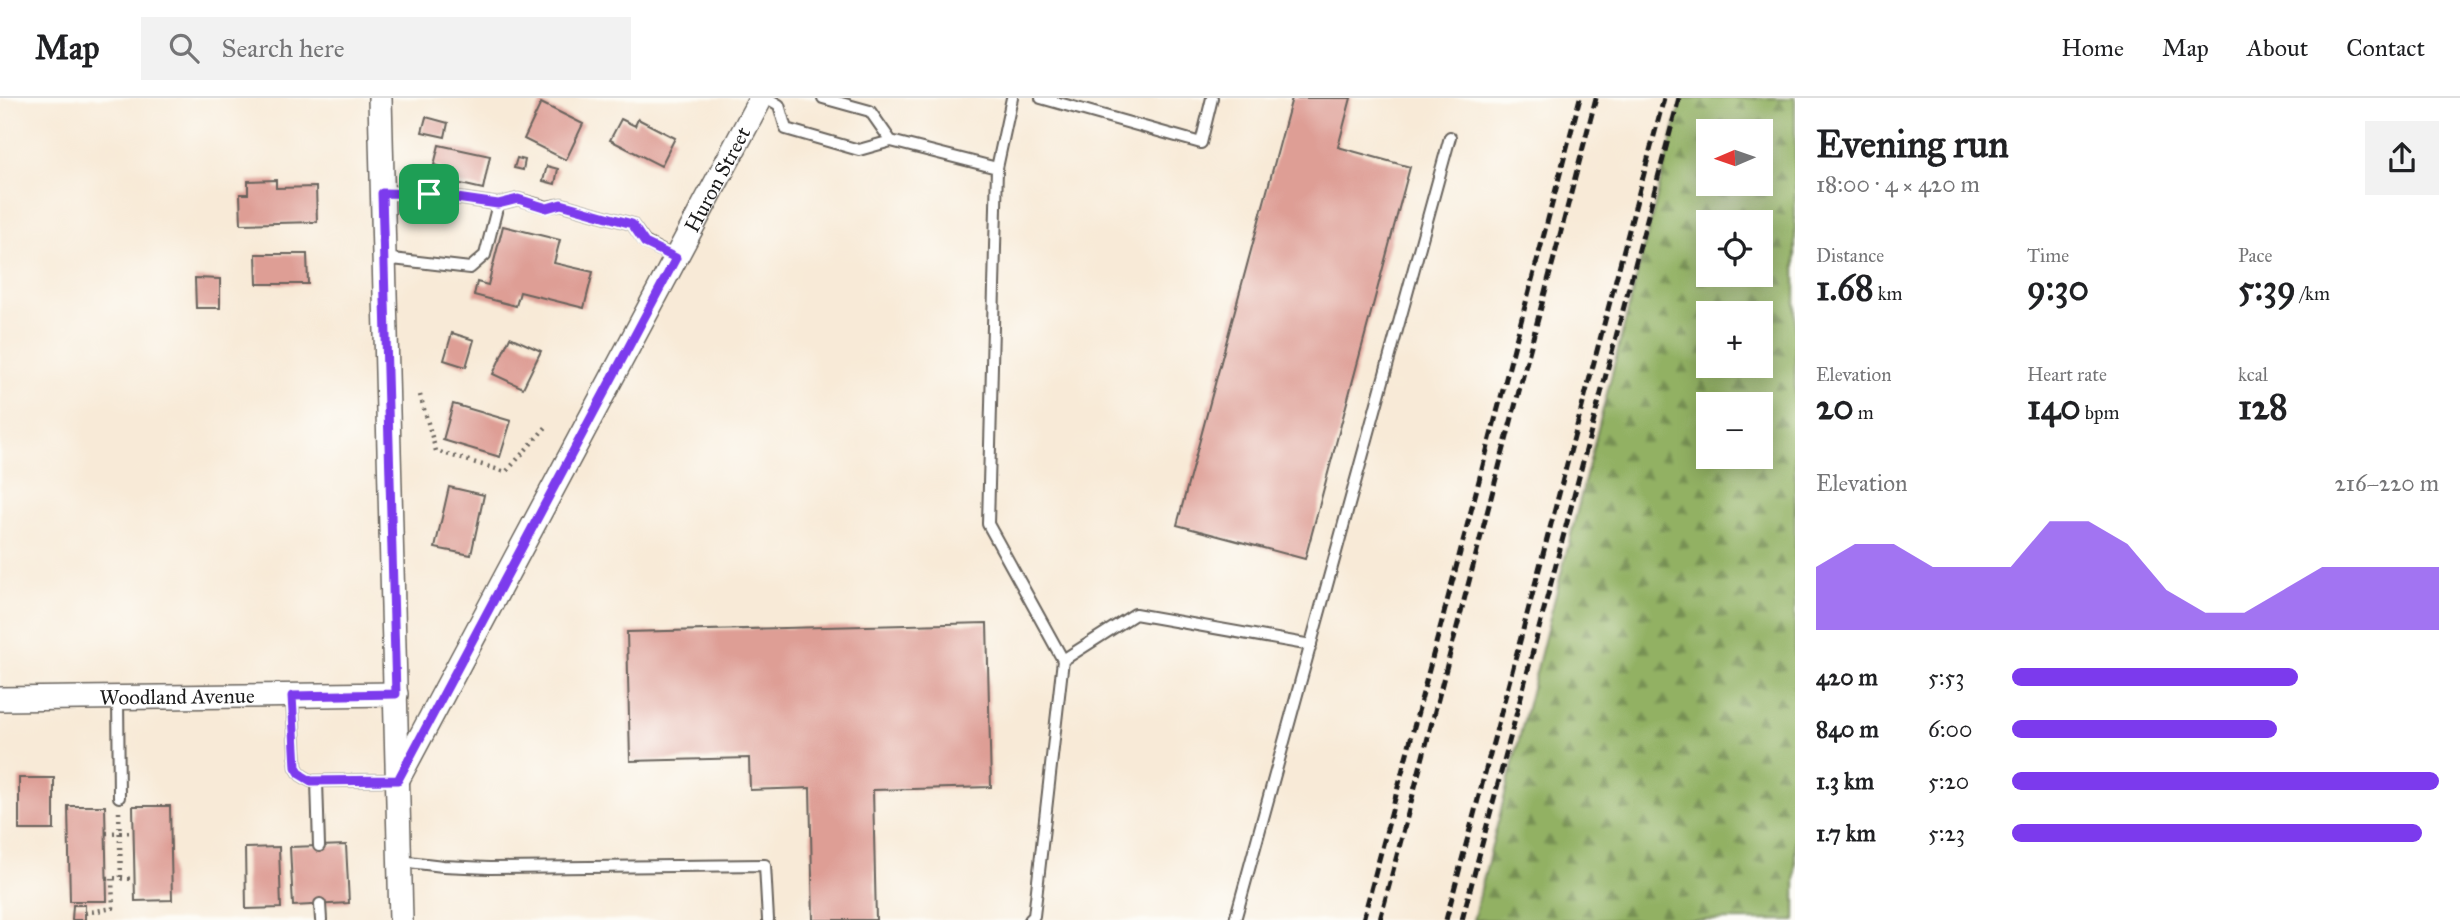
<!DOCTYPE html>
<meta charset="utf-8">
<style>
:root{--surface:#fff;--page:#f2f2f2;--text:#202124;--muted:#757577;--line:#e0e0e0;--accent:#7c3aed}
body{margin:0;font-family:"IM FELL Great Primer",serif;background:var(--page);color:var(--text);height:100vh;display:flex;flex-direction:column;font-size:26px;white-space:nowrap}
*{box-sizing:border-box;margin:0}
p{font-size:23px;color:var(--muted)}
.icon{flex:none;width:38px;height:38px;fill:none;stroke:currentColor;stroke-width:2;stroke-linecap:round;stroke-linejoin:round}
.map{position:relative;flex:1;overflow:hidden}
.details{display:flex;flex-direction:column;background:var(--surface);width:665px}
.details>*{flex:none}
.needle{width:46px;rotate:268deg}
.buttons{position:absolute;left:1696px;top:21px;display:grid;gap:14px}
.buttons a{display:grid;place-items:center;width:77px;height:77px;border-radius:0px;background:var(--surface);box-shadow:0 4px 18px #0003;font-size:35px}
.pin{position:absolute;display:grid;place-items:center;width:60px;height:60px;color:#fff;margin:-30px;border-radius:14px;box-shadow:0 4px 10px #0006}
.round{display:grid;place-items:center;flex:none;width:74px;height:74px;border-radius:0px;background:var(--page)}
.overview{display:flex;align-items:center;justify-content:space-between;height:119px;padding:0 21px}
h1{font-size:38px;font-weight:800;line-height:52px}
.figures{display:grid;grid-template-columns:repeat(3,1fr);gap:10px;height:119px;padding:7px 21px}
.figures div{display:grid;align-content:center}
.figures b{font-size:35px;font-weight:800}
.figures small{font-size:19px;font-weight:400}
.figures p{font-size:19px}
.chart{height:196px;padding:14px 21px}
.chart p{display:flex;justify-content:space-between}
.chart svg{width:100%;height:126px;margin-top:7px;fill:var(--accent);opacity:.7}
ul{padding:0 21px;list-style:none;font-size:23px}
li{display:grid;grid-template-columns:112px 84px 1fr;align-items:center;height:52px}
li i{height:18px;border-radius:9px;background:var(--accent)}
header{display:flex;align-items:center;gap:42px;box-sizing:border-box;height:98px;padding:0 35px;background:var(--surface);border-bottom:2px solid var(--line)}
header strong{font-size:33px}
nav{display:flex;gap:38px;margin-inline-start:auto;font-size:24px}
.search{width:490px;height:63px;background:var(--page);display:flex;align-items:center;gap:18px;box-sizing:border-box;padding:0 24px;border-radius:0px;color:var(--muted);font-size:26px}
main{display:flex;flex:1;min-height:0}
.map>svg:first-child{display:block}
</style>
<header>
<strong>Map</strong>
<div class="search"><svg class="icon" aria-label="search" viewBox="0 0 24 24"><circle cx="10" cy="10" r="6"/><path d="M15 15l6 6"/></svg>Search here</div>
<nav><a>Home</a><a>Map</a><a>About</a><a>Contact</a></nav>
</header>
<main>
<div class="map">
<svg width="1795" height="822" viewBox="0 0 1795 822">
<defs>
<pattern id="forest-firs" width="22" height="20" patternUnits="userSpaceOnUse" patternTransform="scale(1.75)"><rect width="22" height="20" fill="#92b164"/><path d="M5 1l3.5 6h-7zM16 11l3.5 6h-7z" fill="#768f52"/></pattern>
</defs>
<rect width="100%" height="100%" fill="#fdfcf7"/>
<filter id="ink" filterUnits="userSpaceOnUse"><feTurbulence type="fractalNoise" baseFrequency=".0143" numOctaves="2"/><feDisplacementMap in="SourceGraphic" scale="14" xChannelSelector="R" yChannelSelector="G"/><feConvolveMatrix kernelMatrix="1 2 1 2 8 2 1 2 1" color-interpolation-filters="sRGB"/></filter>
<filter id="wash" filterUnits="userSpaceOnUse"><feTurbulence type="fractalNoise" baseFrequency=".00686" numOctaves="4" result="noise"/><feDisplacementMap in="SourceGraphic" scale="28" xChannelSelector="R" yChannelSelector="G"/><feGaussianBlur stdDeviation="1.57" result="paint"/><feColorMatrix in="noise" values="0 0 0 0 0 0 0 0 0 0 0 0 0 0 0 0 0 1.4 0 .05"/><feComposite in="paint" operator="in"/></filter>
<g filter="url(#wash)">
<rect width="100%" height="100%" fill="#f8ead7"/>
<path fill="url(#forest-firs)" stroke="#576640" stroke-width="2" fill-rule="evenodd" d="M1682,0H1795V822H1473ZM1708,33H1760V86H1708ZM1708,124H1760V177H1708ZM1708,215H1760V268H1708ZM1708,306H1760V359H1708Z"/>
<g id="blocks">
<path fill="#de9e95" d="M1292,0H1351L1338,49L1410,69L1305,461L1177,427Z
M541,5L583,26L566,62L524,41Z
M426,19L448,25L445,39L422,34Z
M621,21L635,28L638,21L675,40L661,68L610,42Z
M439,47L490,58L483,91L439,81L441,69L434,67Z
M517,60L525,62L523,72L514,70Z
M547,68L558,71L555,86L543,83Z
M276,82V90L316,89L317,124L241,126L240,96H248V83Z
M503,128L560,142L554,165L593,174L584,210L520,194L516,208L474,197L477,184L488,187Z
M256,156H307L308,186H257Z
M195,180L220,181V210H196Z
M452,235L474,242L466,269L444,262Z
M510,239L541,253L523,290L493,276Z
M453,306L511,323L500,359L443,342Z
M449,389L484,397L471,457L435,450Z
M987,525L991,689L873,692L876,822H813L810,690L750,692L749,660L630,663L627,534Z
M19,680H54V732H19Z
M68,708H105L107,803H70Z
M133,708H170L172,802L135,803Z
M346,747L349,805L293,808L290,749Z
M279,749L281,810L246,811L245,750Z
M73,807H85V822H72Z"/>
</g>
</g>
<g filter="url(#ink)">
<use href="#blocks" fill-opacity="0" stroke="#69645d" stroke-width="2"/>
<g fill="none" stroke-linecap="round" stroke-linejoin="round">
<g stroke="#69645d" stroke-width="14">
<path id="service" d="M767,0L779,7L786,31L859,52L891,43L997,70L1012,0
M823,0L870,13L891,43
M1041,0L1201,45L1212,0
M997,70L988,426L1063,562L1034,818L1030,822
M382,95L429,96L498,106L518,101L547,109L561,106L632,126L645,144L676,160
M384,160L470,170L485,157L498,106
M1063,562L1135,516L1311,547
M292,598L296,669L301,677L311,683L398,682
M118,600L119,699
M317,683L319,748
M400,763L443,768L489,770L765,767L768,822
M320,806L321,822
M1235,822L1450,39"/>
</g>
<g stroke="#69645d" stroke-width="26">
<g id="minor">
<path d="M380,0L401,822"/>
<path id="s1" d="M0,601L396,596"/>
<path id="s2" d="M399,679L761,0"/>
</g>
</g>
<path stroke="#69645d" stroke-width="4.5" stroke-dasharray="2 5" stroke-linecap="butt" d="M420,297L436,353L506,374L546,329
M119,714L121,780
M106,735L134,734
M107,780L135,781
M85,815L113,810L112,781"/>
<use href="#service" stroke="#fff" stroke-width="10"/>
<use href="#minor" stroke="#fff" stroke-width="23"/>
<path stroke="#1c1c1c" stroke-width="5" stroke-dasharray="10 5" stroke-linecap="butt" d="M1363,822L1580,0
M1380,822L1596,0
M1446,822L1664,0
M1462,822L1679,0"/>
</g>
</g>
<g fill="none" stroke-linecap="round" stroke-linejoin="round" filter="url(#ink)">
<g stroke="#fff" stroke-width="14">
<path id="route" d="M382,95L429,96L498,106L518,101L547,110L561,106L632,126L645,145L676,160L398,682L311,683L301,677L296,669L292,598L396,596Z"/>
</g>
<use href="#route" stroke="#7c3aed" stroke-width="9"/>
</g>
<g text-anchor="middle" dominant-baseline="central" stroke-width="5" stroke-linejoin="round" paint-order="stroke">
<g font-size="21" fill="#1c1c1c" stroke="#fdfcf7">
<text stroke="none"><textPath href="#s2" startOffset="677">Huron Street</textPath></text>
<text stroke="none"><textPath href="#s1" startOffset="177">Woodland Avenue</textPath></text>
</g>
</g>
</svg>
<div class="buttons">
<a><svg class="needle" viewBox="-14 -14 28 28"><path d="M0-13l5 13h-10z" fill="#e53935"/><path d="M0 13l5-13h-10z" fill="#757577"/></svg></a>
<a><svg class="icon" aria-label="locate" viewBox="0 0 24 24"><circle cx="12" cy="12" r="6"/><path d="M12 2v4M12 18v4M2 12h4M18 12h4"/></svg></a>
<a>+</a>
<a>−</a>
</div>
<div class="pin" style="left:429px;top:96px;background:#1e9e55"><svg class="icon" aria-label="arrive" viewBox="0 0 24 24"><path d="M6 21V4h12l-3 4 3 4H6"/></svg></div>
</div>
<section class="details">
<div class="overview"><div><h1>Evening run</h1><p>18:00 · 4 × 420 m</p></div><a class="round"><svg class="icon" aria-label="share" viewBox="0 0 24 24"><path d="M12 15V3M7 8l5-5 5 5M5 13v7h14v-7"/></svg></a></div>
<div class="figures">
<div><p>Distance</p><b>1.68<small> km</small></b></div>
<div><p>Time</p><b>9:30</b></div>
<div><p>Pace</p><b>5:39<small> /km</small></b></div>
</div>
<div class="figures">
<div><p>Elevation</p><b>20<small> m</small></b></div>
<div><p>Heart rate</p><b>140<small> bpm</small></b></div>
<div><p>kcal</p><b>128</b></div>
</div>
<div class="chart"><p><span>Elevation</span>216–220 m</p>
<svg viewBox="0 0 160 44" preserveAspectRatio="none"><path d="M0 44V22L10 14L20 14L30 22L40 22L50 22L60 6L70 6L80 14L90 30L100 38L110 38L120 30L130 22L140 22L150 22L160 22V44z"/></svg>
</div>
<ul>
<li><b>420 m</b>5:53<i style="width:67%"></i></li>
<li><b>840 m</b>6:00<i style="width:62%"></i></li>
<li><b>1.3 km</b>5:20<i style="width:100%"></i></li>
<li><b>1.7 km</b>5:23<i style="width:96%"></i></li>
</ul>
</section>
</main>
